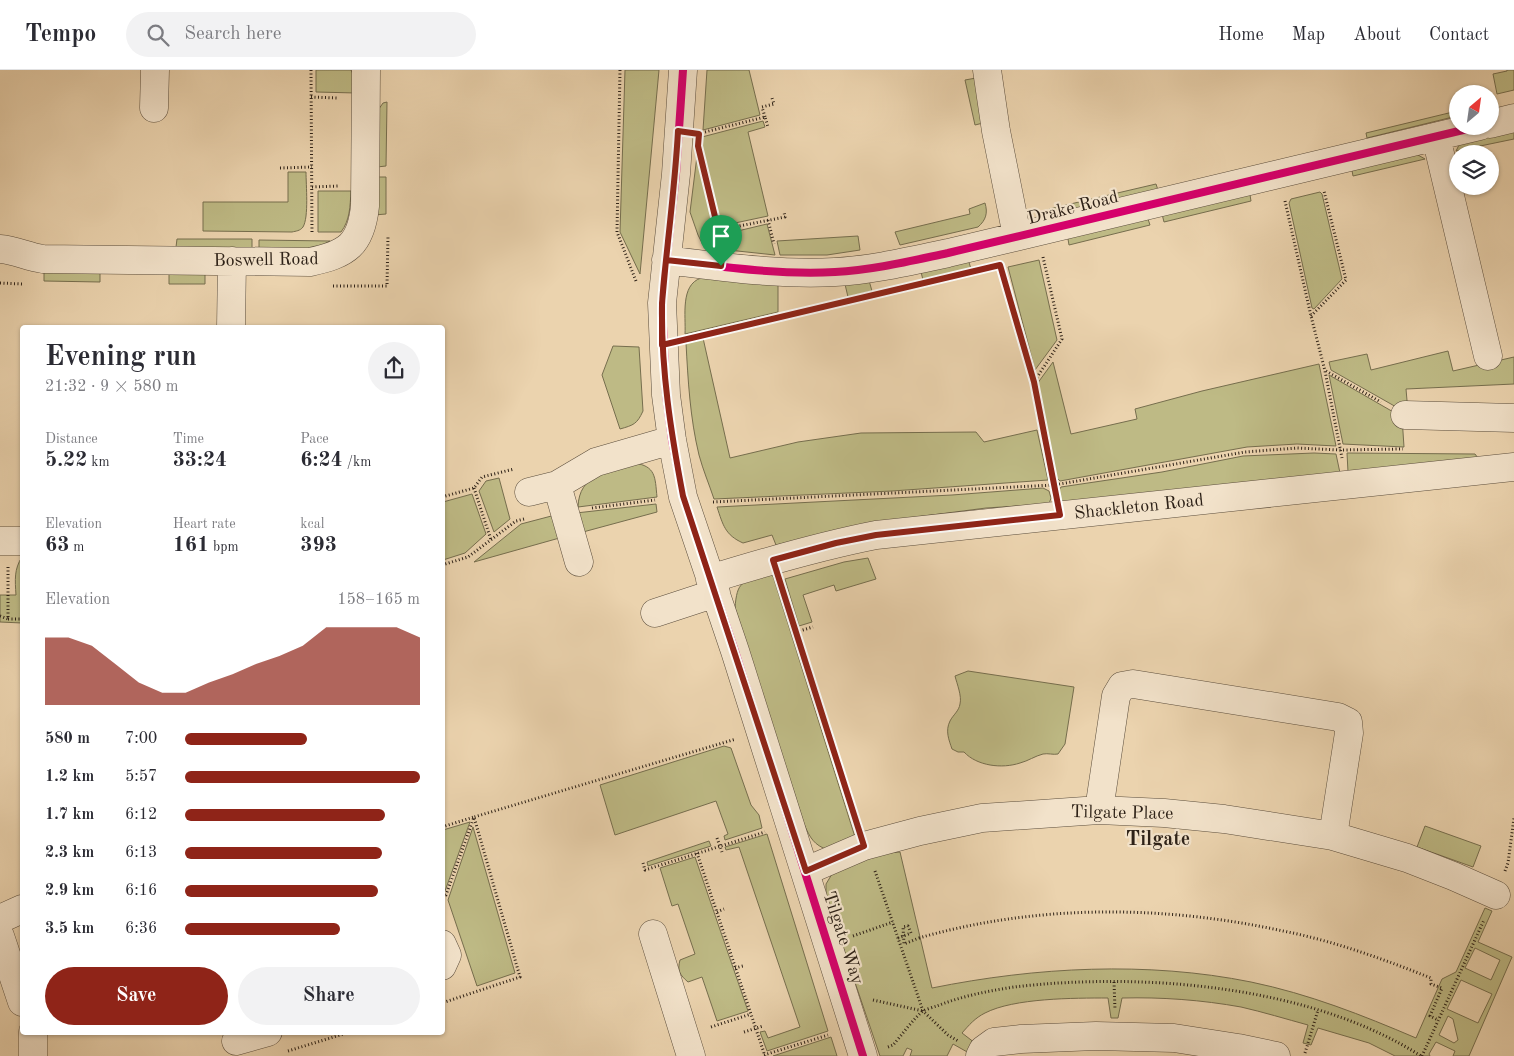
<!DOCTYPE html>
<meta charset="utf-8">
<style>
:root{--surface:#fff;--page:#f2f2f3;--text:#2b2b33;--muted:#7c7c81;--line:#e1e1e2;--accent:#8f2418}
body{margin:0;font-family:"Old Standard TT",serif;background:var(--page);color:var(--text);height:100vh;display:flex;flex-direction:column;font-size:19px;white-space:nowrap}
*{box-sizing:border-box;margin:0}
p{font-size:16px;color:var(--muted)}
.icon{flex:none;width:28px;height:28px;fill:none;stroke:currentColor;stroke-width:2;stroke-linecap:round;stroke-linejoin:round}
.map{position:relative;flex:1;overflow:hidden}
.drawer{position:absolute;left:20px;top:255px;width:425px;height:710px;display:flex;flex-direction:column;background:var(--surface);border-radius:5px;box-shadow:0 1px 4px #0004}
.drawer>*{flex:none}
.needle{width:32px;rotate:29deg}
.tools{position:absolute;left:1449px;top:15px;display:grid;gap:10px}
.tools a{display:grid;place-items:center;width:50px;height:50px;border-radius:50%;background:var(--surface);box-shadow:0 1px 4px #0004;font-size:25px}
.pin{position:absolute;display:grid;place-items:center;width:42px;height:42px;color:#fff;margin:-51px -21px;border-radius:50% 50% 50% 0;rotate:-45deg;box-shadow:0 0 5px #0007}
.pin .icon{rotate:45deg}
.round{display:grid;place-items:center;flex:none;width:52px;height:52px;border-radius:26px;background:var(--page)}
.head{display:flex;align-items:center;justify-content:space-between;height:85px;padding:0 25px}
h1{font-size:28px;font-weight:700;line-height:38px}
.metrics{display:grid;grid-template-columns:repeat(3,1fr);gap:8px;height:85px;padding:5px 25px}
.metrics div{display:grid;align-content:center}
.metrics b{font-size:21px;font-weight:700}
.metrics small{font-size:14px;font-weight:400}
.metrics p{font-size:14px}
.chart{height:140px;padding:10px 25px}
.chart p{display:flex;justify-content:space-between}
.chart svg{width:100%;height:90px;margin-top:5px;fill:var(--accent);opacity:.7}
.button{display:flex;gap:10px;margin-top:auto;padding:10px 25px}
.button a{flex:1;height:58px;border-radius:30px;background:var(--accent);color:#fff;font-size:20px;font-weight:700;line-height:58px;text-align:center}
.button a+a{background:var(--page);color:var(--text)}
ul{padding:0 25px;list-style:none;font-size:16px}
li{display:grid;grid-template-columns:80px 60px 1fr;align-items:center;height:38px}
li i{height:12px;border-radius:6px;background:var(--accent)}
header{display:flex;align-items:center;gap:30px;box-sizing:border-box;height:70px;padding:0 25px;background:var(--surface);border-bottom:1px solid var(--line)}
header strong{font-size:24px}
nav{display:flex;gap:28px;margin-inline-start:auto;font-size:18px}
.search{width:350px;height:45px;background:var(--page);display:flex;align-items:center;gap:12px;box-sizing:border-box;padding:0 18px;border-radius:28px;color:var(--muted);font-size:19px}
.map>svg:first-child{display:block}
</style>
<header>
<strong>Tempo</strong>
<div class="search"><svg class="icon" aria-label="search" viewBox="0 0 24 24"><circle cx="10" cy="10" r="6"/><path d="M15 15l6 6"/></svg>Search here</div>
<nav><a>Home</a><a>Map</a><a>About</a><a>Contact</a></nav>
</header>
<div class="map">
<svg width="1514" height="986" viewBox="0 0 1514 986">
<rect width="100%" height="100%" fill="#ebd3ae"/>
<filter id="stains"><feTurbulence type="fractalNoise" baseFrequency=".004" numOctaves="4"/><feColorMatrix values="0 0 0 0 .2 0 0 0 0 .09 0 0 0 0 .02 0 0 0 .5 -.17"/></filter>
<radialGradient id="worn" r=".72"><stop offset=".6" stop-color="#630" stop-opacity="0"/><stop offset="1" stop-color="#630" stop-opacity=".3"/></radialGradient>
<path fill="#beba85" stroke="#766e4e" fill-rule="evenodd" d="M316,0H351L356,10V23L316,22Z
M625,0H659L640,204L620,162Z
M707,0H749L760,45L703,60Z
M1507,0H1514V20L1497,24L1493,4L1507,1Z
M976,8L983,53L975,55L965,10Z
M387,32L386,96L377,97L374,46L383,33Z
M1457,41V46L1367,68L1366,63Z
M763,51L765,57L748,62L768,146L721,156L701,73L702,67Z
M1514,57V69L1456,81L1459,75Z
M1411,81L1425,89L1353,106L1351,95Z
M697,86L719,180H710L703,175L698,165L690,142Z
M288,102H306C306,115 309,147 303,157C300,161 296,161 292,162L203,161V132H288Z
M377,107H386V144L374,145Z
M1156,114L1158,120L1060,143L1049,139Z
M1249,119L1251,131L1164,152L1161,140Z
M318,121H351C350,137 350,150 341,162H318Z
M1320,122L1322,124L1342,209L1314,239L1312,238L1289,133L1291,129Z
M985,133C988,143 986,150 978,157L900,175L895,162L970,144L969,139Z
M1146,143L1150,155L1069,175L1067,163Z
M767,154L775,185L728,180L725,164Z
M858,166L860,180L827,185H780L777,171Z
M177,169H252V182L176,177Z
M259,170L330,171C316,183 277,181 259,182Z
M968,189L971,199L923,210L920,198Z
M1039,190L1057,270L1035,300L1008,197Z
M44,200H100V212L44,211Z
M169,203H205V214H169Z
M868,207L872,221L848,227L844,210Z
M701,208L778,213V242L685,264C686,246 680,215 701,208Z
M703,268L730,388L798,372L861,363L976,362L984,372L1037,360L1048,410L892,421L714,429C709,414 703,400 699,385C690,348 688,310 686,273Z
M613,276L639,277L643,341C637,354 634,355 620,359L602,305Z
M1448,281L1453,301L1514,287V314L1406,319L1408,342H1405L1331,300L1329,292L1367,284L1371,300Z
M1053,292L1071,364L1137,349L1135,339L1202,321L1319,294L1336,376L1297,374L1247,377L1060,411L1056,407L1037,314Z
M1329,305L1402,347L1404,377L1343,374Z
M1314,383L1336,384L1340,403L1064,432L1059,429V420L1061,417L1162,402L1243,386Z
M1347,383L1475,384L1478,388L1348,402Z
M634,393C656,396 655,407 657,427L578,437C579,404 608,401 634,393Z
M499,408L510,449L494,462L479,421L486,411Z
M1043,418L1049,421L1051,428L1049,434L986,438L885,451L776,475L772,465L743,473C725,465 723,455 717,437L952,425Z
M472,424L486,464L465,483L443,490V432Z
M656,434L657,442L583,462L576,443Z
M559,444L563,467L474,492L521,454Z
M22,487V553L0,552V525H16C15,510 14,499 22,487Z
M868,488L876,509L836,521L834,515L803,525L812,552L799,556L785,509L844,492Z
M764,503L773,506L855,767L828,780C814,775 810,768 804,754L735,538C737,511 742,513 764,503Z
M968,601L1074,617L1065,674L1058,684C1053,685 1048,683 1043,684C1035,686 1028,691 1020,693C1002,699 977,696 964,682H958L952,679C949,670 945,661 950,651C953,645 959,641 960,634C962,626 957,614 955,606Z
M724,676L731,678L751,735L759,745L762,758L725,770L724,766L728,764L716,731L615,765L600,715Z
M470,752L445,821L443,822V760Z
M1425,756L1481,776L1473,797L1417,777Z
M473,757L515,903L477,916L448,830Z
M767,764L828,961L767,981L760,962L765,961L768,968L800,957L739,777L726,780L725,777Z
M709,771L711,776L648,796L647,792Z
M900,782L932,918C1036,897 1147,891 1251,912C1309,924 1362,945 1416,968L1442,909L1456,902L1485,838L1492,841L1478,872L1512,887L1469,986H1453L1455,981L1436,972L1429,984L1430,986H1395L1369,973L1318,958L1311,975L1303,973L1308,955C1286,949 1263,942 1241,937C1202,930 1162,927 1122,928L1118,948H1111L1108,928C1074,928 1014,928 985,943C975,948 969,955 962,963L975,973L969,983L953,974L947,986H910L912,980L907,978L903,986H880L826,827V814L835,799L888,783ZM1475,878L1500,890L1491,910L1465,898ZM1461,910L1492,924L1478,953L1447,939ZM1448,946L1453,949L1458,970L1454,973L1439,965Z
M695,787L748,941L717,951L702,907L688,912C680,905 677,901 680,890L695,884L678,834L672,836L660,798Z
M831,967L837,986H773Z"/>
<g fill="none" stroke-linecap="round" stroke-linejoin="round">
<g stroke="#5c4e3d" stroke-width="29">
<path id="minor" d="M683,0L676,104L662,233L666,325L672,370L683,427L735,581L863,986
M987,0L996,61L1017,166
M154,38L155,0
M1490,54L1514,48
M1436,67L1488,286
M0,179C15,180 28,187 43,189L310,192C347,184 361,175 365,136L366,0
M666,190C722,197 779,205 835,202C873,200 910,191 948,183L1480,56
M231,258L232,191
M1405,345L1514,348
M557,415L579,492
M529,422L557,415L596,392L672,370
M0,471H22
M710,509C765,492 820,476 876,465L1514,397
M655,543L716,523
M1099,740L1116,626L1122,616L1133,614L1338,647L1348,652L1349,663L1333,766
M806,801L864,776L920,761L982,748L1099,740L1164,743L1224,749L1333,766L1407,788L1453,806L1496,825
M0,849L22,839
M653,864L691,986
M0,866L22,932
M442,874L447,885L442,896
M33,962V986
M236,971L268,962
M980,986L983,980L994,972L1021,969L1096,966L1174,968L1238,978L1276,986"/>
</g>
<path stroke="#2d2117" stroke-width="3" stroke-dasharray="1 2.5" stroke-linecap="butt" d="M311,0L312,164
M620,0L617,162L636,211
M311,27L338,28
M765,47L762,37L774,34L772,28
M705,62L765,47L768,57
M280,98L312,97
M705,104L720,169
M312,117L339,116
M1285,131L1311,246L1325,301L1342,388
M768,150L774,174
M719,160L785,147L784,142
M1043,187L1062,269L1034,312L1054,416
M1001,198L1034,312
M0,213L22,214
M333,216H387L388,166
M1311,246L1346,210L1324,121
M690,269L851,230
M1326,301L1381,332
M474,418L491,470
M442,427L474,418L482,407L514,399
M713,432L1054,415L1245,382L1297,378L1340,380L1403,379
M592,438L655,430
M442,495L468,487L516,451L524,449
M782,516L856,751
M0,546L8,549V497
M8,549H22
M796,562L813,557
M442,757L474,747L520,907L442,933
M717,768L722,782
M697,783L765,986
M643,793L645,800L765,762
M875,801L923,941L948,965L958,971
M1505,801L1508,793L1514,748
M442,826L446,825L474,747L736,669
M717,842L724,839
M853,866L893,852
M898,868L911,863
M919,868C1037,834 1164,835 1283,861C1334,871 1383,889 1431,908V914L1442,918L1430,946L1438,950
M735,898L743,896
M1114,912L1115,940
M873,930L923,941
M711,957L751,944
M744,962L763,956
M888,977L893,975C901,966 914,948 923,941C927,939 933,937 937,936C962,926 988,921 1014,917C1143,902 1310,915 1421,986
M288,981L350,962
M1305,983L1318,940
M764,985L828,965
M1422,986L1484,850"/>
<use href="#minor" stroke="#f2e2ca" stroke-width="28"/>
<path stroke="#2d2117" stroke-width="3" stroke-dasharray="1 2.5" stroke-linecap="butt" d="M911,863L908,856L903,857L904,874L919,868"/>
<g stroke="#f2e2ca" stroke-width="11">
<path id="cycleway" d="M683,0L676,104L662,233L666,325L672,370L683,427L735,581L863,986
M666,190C722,197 779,205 835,202C873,200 910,191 948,183L1480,56"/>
</g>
<use href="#cycleway" stroke="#d6006c" stroke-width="8"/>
</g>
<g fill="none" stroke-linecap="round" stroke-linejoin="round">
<g stroke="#fff" stroke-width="10">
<path id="route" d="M721,196L666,190L662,233V275L1000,195L1034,312L1060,445L876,465L836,473L773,490L864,776L806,801L683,426C671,363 661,300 662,235C663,213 666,192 668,171C672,134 676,98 678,61L699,64L698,76L723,180L721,196"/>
</g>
<use href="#route" stroke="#8f2418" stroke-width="6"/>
</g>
<g text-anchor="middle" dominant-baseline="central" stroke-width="4.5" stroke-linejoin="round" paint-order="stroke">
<g font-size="18" fill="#2d2117" stroke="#f2e2ca">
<text transform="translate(1073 138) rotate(-14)">Drake Road</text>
<text transform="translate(266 190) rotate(-1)">Boswell Road</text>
<text transform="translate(1139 437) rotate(-6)">Shackleton Road</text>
<text transform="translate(1122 743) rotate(1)">Tilgate Place</text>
<text transform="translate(843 868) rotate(72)">Tilgate Way</text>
</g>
<g font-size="20" font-weight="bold" fill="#2d2117" stroke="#f2e2ca">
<text x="1158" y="770">Tilgate</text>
</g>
</g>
<rect width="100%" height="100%" filter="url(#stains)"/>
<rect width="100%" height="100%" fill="url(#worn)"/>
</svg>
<div class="tools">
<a><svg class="needle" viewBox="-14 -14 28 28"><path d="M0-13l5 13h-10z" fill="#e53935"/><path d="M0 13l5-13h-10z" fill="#7c7c81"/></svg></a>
<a><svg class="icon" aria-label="layers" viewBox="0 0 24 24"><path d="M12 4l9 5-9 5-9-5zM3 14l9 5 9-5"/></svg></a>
</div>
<div class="pin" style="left:721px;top:196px;background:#1e9e55"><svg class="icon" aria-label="arrive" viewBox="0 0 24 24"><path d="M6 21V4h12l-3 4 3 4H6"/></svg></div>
<section class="drawer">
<div class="head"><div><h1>Evening run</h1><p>21:32 · 9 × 580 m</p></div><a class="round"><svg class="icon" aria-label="share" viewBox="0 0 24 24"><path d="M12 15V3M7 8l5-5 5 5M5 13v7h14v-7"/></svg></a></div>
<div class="metrics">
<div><p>Distance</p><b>5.22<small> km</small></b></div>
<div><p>Time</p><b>33:24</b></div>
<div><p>Pace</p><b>6:24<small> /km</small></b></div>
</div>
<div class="metrics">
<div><p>Elevation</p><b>63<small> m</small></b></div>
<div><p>Heart rate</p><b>161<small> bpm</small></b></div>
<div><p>kcal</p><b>393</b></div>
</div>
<div class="chart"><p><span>Elevation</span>158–165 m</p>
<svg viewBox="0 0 160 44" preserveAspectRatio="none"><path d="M0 44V11L10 11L20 15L30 24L40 33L50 38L60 38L70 33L80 29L90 24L100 20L110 15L120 6L130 6L140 6L150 6L160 11V44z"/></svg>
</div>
<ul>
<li><b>580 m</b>7:00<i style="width:52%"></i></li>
<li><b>1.2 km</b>5:57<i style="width:100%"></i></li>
<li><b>1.7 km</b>6:12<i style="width:85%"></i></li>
<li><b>2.3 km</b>6:13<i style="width:84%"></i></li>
<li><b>2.9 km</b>6:16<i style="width:82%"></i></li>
<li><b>3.5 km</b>6:36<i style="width:66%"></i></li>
</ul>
<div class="button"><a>Save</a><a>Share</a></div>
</section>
</div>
